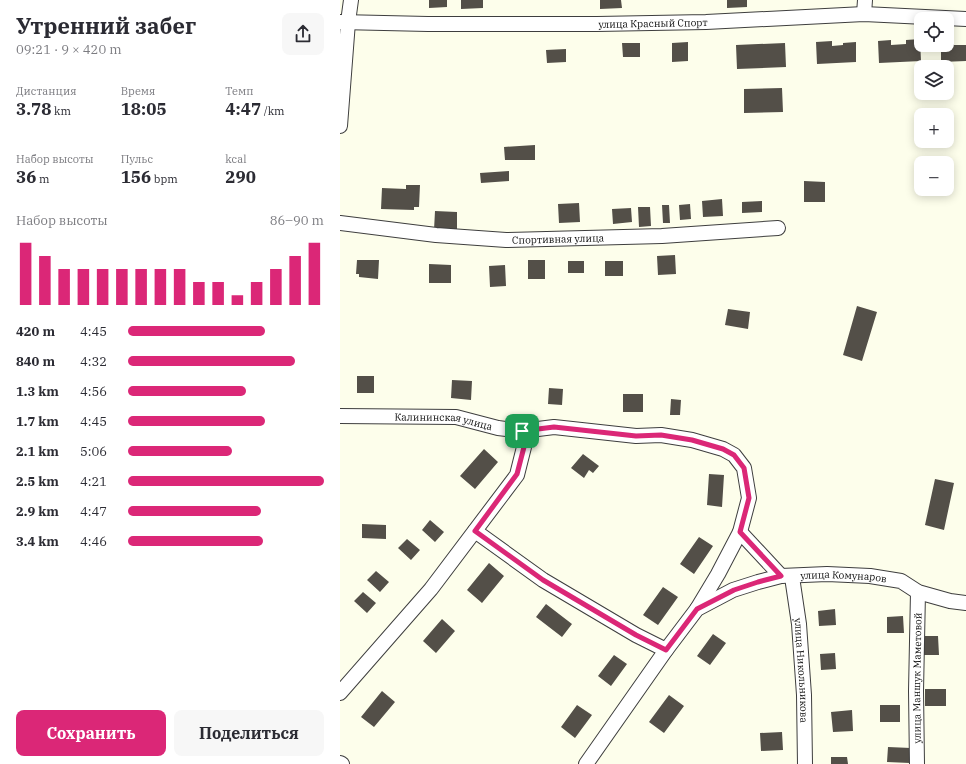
<!DOCTYPE html>
<html lang="ru">
<meta charset="utf-8">
<style>
:root{--surface:#fff;--page:#f7f7f7;--text:#2b2b33;--muted:#7c7c81;--accent:#db2777}
body{margin:0;font-family:"IBM Plex Serif",serif;background:var(--page);color:var(--text);height:100vh;display:flex;flex-direction:column;font-size:15px;white-space:nowrap}
*{box-sizing:border-box;margin:0}
p{font-size:13px;color:var(--muted)}
.icon{flex:none;width:22px;height:22px;fill:none;stroke:currentColor;stroke-width:2;stroke-linecap:round;stroke-linejoin:round}
.map{position:relative;flex:1;overflow:hidden}
.panel{display:flex;flex-direction:column;background:var(--surface);width:340px}
.panel>*{flex:none}
.fabs{position:absolute;left:574px;top:12px;display:grid;gap:8px}
.fabs a{display:grid;place-items:center;width:40px;height:40px;border-radius:8px;background:var(--surface);box-shadow:0 2px 10px #0003;font-size:20px}
.pin{position:absolute;display:grid;place-items:center;width:34px;height:34px;color:#fff;margin:-17px;border-radius:8px;box-shadow:0 2px 6px #0006}
.round{display:grid;place-items:center;flex:none;width:42px;height:42px;border-radius:8px;background:var(--page)}
.summary{display:flex;align-items:center;justify-content:space-between;height:68px;padding:0 16px}
h1{font-size:22px;font-weight:700;line-height:30px}
.figures{display:grid;grid-template-columns:repeat(3,1fr);gap:6px;height:68px;padding:4px 16px}
.figures div{display:grid;align-content:center}
.figures b{font-size:17px;font-weight:700}
.figures small{font-size:11px;font-weight:400}
.figures p{font-size:11px}
.chart{height:112px;padding:8px 16px}
.chart p{display:flex;justify-content:space-between}
.chart svg{width:100%;height:72px;margin-top:4px;stroke:var(--accent);stroke-width:6}
.action{display:flex;gap:8px;margin-top:auto;padding:8px 16px}
.action a{flex:1;height:46px;border-radius:8px;background:var(--accent);color:#fff;font-size:16px;font-weight:700;line-height:46px;text-align:center}
.action a+a{background:var(--page);color:var(--text)}
ul{padding:0 16px;list-style:none;font-size:13px}
li{display:grid;grid-template-columns:64px 48px 1fr;align-items:center;height:30px}
li i{height:10px;border-radius:5px;background:var(--accent)}
main{display:flex;flex:1;min-height:0}
.map>svg:first-child{display:block}
</style>
<main>
<section class="panel">
<div class="summary"><div><h1>Утренний забег</h1><p>09:21 · 9 × 420 m</p></div><a class="round"><svg class="icon" aria-label="share" viewBox="0 0 24 24"><path d="M12 15V3M7 8l5-5 5 5M5 13v7h14v-7"/></svg></a></div>
<div class="figures">
<div><p>Дистанция</p><b>3.78<small> km</small></b></div>
<div><p>Время</p><b>18:05</b></div>
<div><p>Темп</p><b>4:47<small> /km</small></b></div>
</div>
<div class="figures">
<div><p>Набор высоты</p><b>36<small> m</small></b></div>
<div><p>Пульс</p><b>156<small> bpm</small></b></div>
<div><p>kcal</p><b>290</b></div>
</div>
<div class="chart"><p><span>Набор высоты</span>86–90 m</p>
<svg viewBox="0 0 160 44" preserveAspectRatio="none"><path d="M5 44V6M15 44V14M25 44V22M35 44V22M45 44V22M55 44V22M65 44V22M75 44V22M85 44V22M95 44V30M105 44V30M115 44V38M125 44V30M135 44V22M145 44V14M155 44V6"/></svg>
</div>
<ul>
<li><b>420 m</b>4:45<i style="width:70%"></i></li>
<li><b>840 m</b>4:32<i style="width:85%"></i></li>
<li><b>1.3 km</b>4:56<i style="width:60%"></i></li>
<li><b>1.7 km</b>4:45<i style="width:70%"></i></li>
<li><b>2.1 km</b>5:06<i style="width:53%"></i></li>
<li><b>2.5 km</b>4:21<i style="width:100%"></i></li>
<li><b>2.9 km</b>4:47<i style="width:68%"></i></li>
<li><b>3.4 km</b>4:46<i style="width:69%"></i></li>
</ul>
<div class="action"><a>Сохранить</a><a>Поделиться</a></div>
</section>
<div class="map">
<svg width="626" height="764" viewBox="0 0 626 764">
<rect width="100%" height="100%" fill="#fdfeeb"/>
<path fill="#534f48" d="M89,0H107V7L89,8Z
M121,0H143V8L121,9Z
M260,0H281L282,8L260,9Z
M387,0H407V7L387,8Z
M580,39L581,61L539,63L538,41L551,40V45L566,44V40Z
M607,40H614V45H626V61L601,62V45H607Z
M492,41V46L503,45V43L516,42V62L477,64L476,42Z
M348,42V61L332,62V43Z
M282,43H300V57H283Z
M445,43L446,67L397,69L396,45Z
M226,49V62L207,63L206,50Z
M442,88L443,112L404,113V89Z
M195,145V160H165L164,147Z
M169,171V181L141,183L140,173Z
M464,181L485,182V202H464Z
M66,185H80L79,207H74V210L41,209L42,188L66,189Z
M382,199L383,216L363,217L362,201Z
M422,201V212L402,213V202Z
M239,203L240,222L219,223L218,204Z
M350,204L351,219L340,220L339,205Z
M322,205H329L330,223H323Z
M298,207H310L311,226L299,227Z
M291,208L292,222L273,224L272,209Z
M95,211L117,212V231L94,230Z
M335,255L336,274L318,275L317,256Z
M17,260H39L38,279L19,277V274H16Z
M188,260H205V279H188Z
M228,261H244V273H228Z
M265,261H283V276H265Z
M89,264L111,265V283H89Z
M165,265L166,286L150,287L149,266Z
M517,306L537,312L522,361L503,355Z
M388,309L410,312L408,329L385,325Z
M17,376H34V393H17Z
M112,380L132,381L131,400L111,398Z
M209,388L223,389L222,405L208,404Z
M283,394H303V412H283Z
M331,399L341,400L340,415H330Z
M144,449L158,462L135,489L120,476Z
M243,454L259,466L253,473L249,470L244,478L231,468Z
M369,474L384,475L382,507L367,505Z
M595,479L614,483L604,530L585,525Z
M90,520L104,532L95,542L82,530Z
M22,524L46,525V539L22,538Z
M359,537L373,546L354,574L340,564Z
M67,539L80,550L71,560L58,548Z
M149,563L164,576L142,603L127,590Z
M36,571L49,582L40,592L27,580Z
M323,587L338,597L318,625L303,615Z
M23,592L36,603L27,613L14,601Z
M206,604L232,624L222,637L196,617Z
M495,609L496,625L479,626L478,611Z
M563,616L564,633H547V617Z
M102,619L115,631L96,653L83,641Z
M373,634L386,643L370,665L357,656Z
M584,636H598L599,655H584Z
M495,653L496,669L481,670L480,654Z
M274,655L287,664L271,686L258,676Z
M585,689H606V706H585Z
M42,691L55,702L34,727L21,717Z
M329,695L344,706L324,733L309,722Z
M237,705L252,715L235,738L221,727Z
M540,705H560V722H540Z
M512,710L513,731L493,732L491,712Z
M442,732L443,750L421,751L420,733Z
M548,747L571,748L570,763L547,762Z
M491,757H507L508,764H491Z"/>
<g fill="none" stroke-linecap="round" stroke-linejoin="round">
<g stroke="#3e3e3e" stroke-width="16">
<g id="street">
<path d="M524,14L525,0"/>
<path id="s1" d="M0,22L88,24H257L366,22L524,14L626,19"/>
<path d="M0,126L8,22L11,0"/>
<path id="s2" d="M0,223L96,235L166,240L322,236L438,228"/>
<path id="s3" d="M0,416L116,417L158,428L182,431L214,427L296,436L321,435L352,440L383,449L394,455L404,468L409,498L400,532L378,574L357,609"/>
<path d="M135,531L203,580L296,635L326,650"/>
<path d="M400,532L441,576"/>
<path id="s4" d="M452,577L459,624L464,695L465,764"/>
<path d="M0,693L91,589L177,475L184,447L182,431"/>
<path d="M0,763L2,764"/>
<path id="s5" d="M246,764L326,650L357,609L393,590L418,582L441,576L487,574L530,576L561,581L578,592L610,601L626,603"/>
<path id="s6" d="M577,764L576,691L578,592"/>
</g>
</g>
<use href="#street" stroke="#fff" stroke-width="14"/>
</g>
<g fill="none" stroke-linecap="round" stroke-linejoin="round">
<g stroke="#fff" stroke-width="8">
<path id="route" d="M214,427L296,436L321,435L352,440L383,449L394,455L404,468L409,498L400,532L441,576L418,582L394,590L357,609L326,650L296,635L203,580L135,531L177,474L184,447L182,431Z"/>
</g>
<use href="#route" stroke="#db2777" stroke-width="5"/>
</g>
<g text-anchor="middle" dominant-baseline="central" stroke-width="4" stroke-linejoin="round" paint-order="stroke">
<g font-size="10" fill="#0b0b0b" stroke="#fff">
<text stroke="none"><textPath href="#s1" startOffset="313">улица Красный Спорт</textPath></text>
<text stroke="none"><textPath href="#s2" startOffset="219">Спортивная улица</textPath></text>
<text stroke="none"><textPath href="#s3" startOffset="104">Калининская улица</textPath></text>
<text stroke="none"><textPath href="#s5" startOffset="344">улица Комунаров</textPath></text>
<text stroke="none"><textPath href="#s4" startOffset="94">улица Никольникова</textPath></text>
<text stroke="none"><textPath href="#s6" startOffset="86">улица Маншук Маметовой</textPath></text>
</g>
</g>
</svg>
<div class="fabs">
<a><svg class="icon" aria-label="locate" viewBox="0 0 24 24"><circle cx="12" cy="12" r="6"/><path d="M12 2v4M12 18v4M2 12h4M18 12h4"/></svg></a>
<a><svg class="icon" aria-label="layers" viewBox="0 0 24 24"><path d="M12 4l9 5-9 5-9-5zM3 14l9 5 9-5"/></svg></a>
<a>+</a>
<a>−</a>
</div>
<div class="pin" style="left:182px;top:431px;background:#1e9e55"><svg class="icon" aria-label="arrive" viewBox="0 0 24 24"><path d="M6 21V4h12l-3 4 3 4H6"/></svg></div>
</div>
</main>
